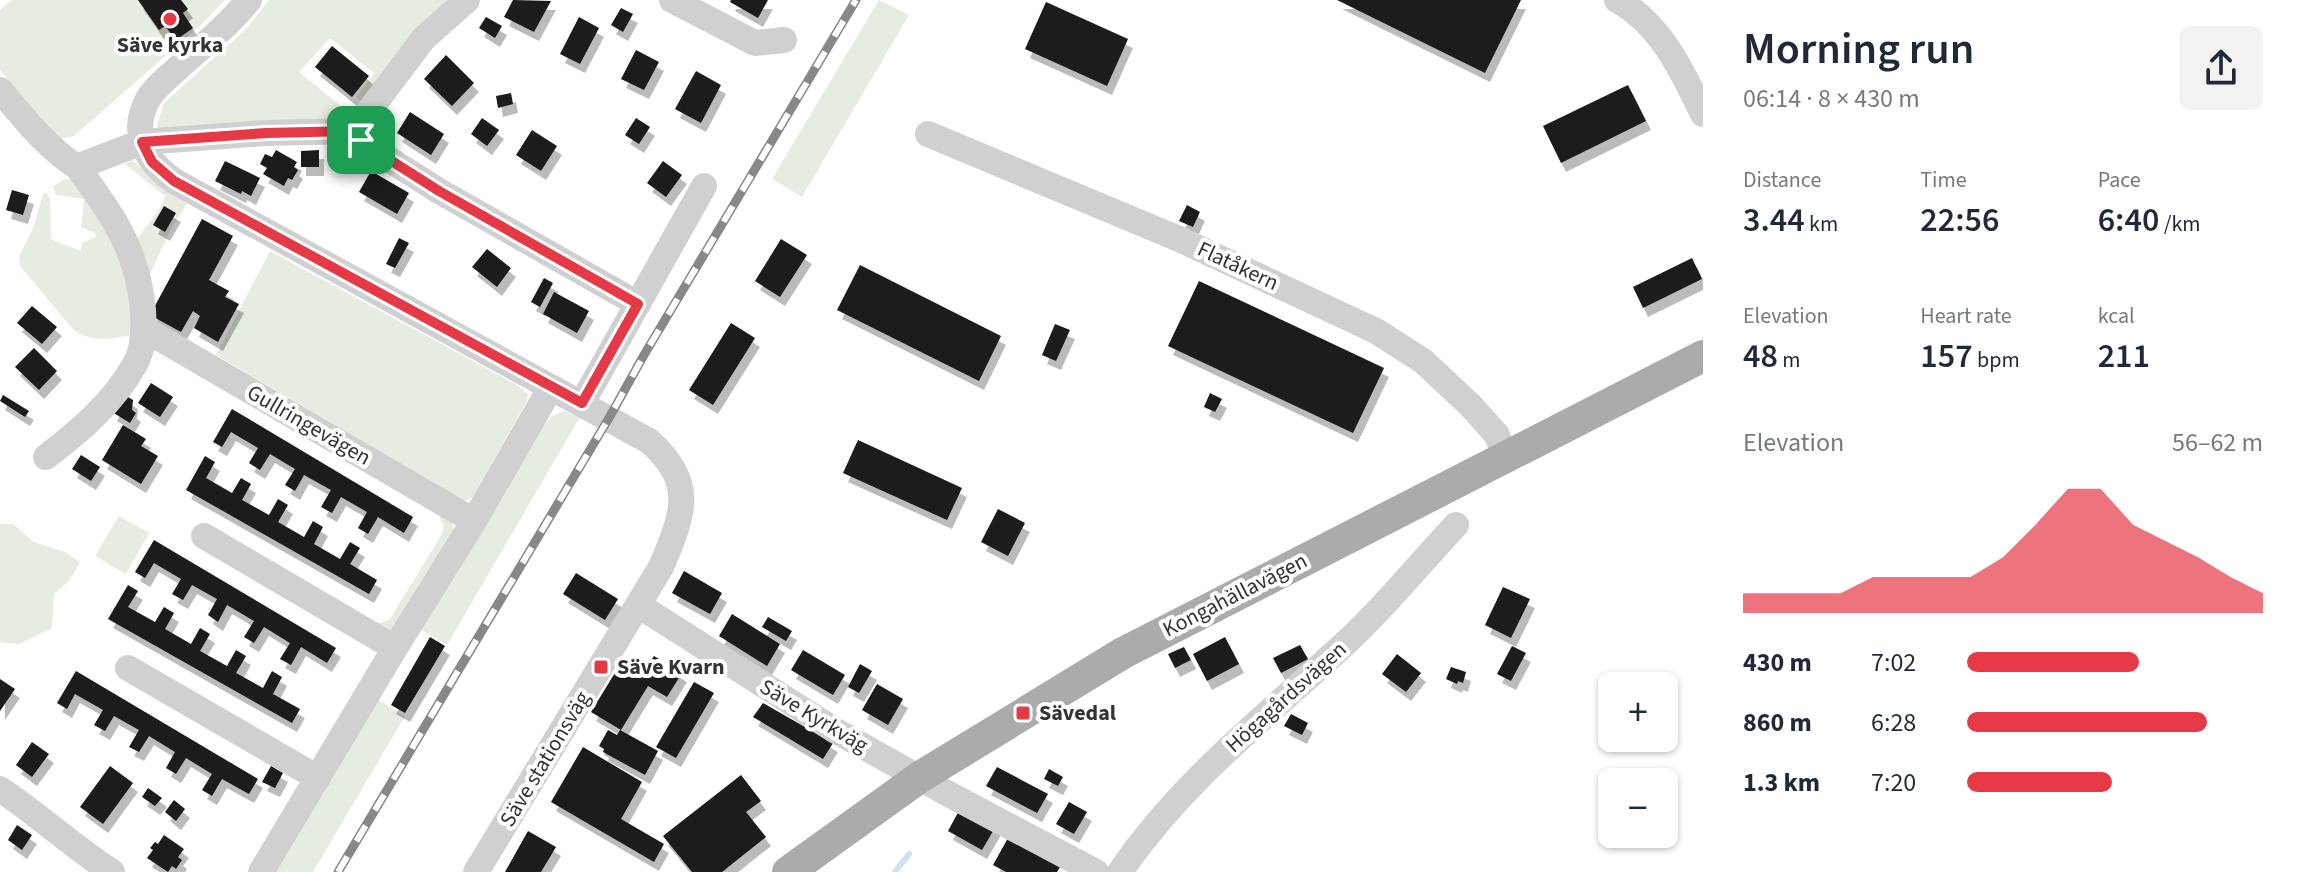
<!DOCTYPE html>
<meta charset="utf-8">
<style>
:root{--surface:#fff;--page:#f2f2f3;--text:#1f2937;--muted:#747a83;--accent:#e63946}
body{margin:0;font-family:"Source Sans 3",sans-serif;background:var(--page);color:var(--text);height:100vh;display:flex;flex-direction:column;font-size:30px;white-space:nowrap}
*{box-sizing:border-box;margin:0}
p{font-size:26px;color:var(--muted)}
.icon{flex:none;width:44px;height:44px;fill:none;stroke:currentColor;stroke-width:2;stroke-linecap:round;stroke-linejoin:round}
.map{position:relative;flex:1;overflow:hidden}
.side{display:flex;flex-direction:column;background:var(--surface);width:600px}
.side>*{flex:none}
.fabs{position:absolute;left:1598px;top:672px;display:grid;gap:16px}
.fabs a{display:grid;place-items:center;width:80px;height:80px;border-radius:12px;background:var(--surface);box-shadow:0 2px 6px #0004;font-size:40px}
.pin{position:absolute;display:grid;place-items:center;width:68px;height:68px;color:#fff;margin:-34px;border-radius:16px;box-shadow:0 4px 12px #0006}
.round{display:grid;place-items:center;flex:none;width:84px;height:84px;border-radius:12px;background:var(--page)}
.summary{display:flex;align-items:center;justify-content:space-between;height:136px;padding:0 40px}
h1{font-size:44px;font-weight:600;line-height:60px}
.metrics{display:grid;grid-template-columns:repeat(3,1fr);gap:12px;height:136px;padding:8px 40px}
.metrics div{display:grid;align-content:center}
.metrics b{font-size:34px;font-weight:600}
.metrics small{font-size:22px;font-weight:400}
.metrics p{font-size:22px}
.chart{height:224px;padding:16px 40px}
.chart p{display:flex;justify-content:space-between}
.chart svg{width:100%;height:144px;margin-top:8px;fill:var(--accent);opacity:.7}
ul{padding:0 40px;list-style:none;font-size:26px}
li{display:grid;grid-template-columns:128px 96px 1fr;align-items:center;height:60px}
li i{height:20px;border-radius:10px;background:var(--accent)}
main{display:flex;flex:1;min-height:0}
.map>svg:first-child{display:block}
</style>
<main>
<div class="map">
<svg width="1703" height="872" viewBox="0 0 1703 872">
<defs>
<filter id="shadow"><feDropShadow dx="5" dy="9" stdDeviation="0" flood-color="#0004"/></filter>
</defs>
<rect width="100%" height="100%" fill="#fff"/>
<path fill="#e6ecdf" d="M12,0H225L204,22L74,136L57,140L0,70V10Z
M269,0H451L366,104L356,97L374,73L330,38L299,72L353,116L349,125L160,133L157,125L164,103L247,28Z
M879,0L909,15L802,197L772,179Z
M132,160L165,189L187,204L172,227L149,276L126,217L138,238L162,205L165,196L126,165L122,166Z
M65,179L74,180L128,259L132,335C109,339 88,344 70,326L20,266L19,257L33,228L43,195L46,192L50,199L51,239L81,251L82,243L96,237L94,232L81,228L84,199L56,195L53,186Z
M270,251L517,385L528,394L526,403L472,498L464,501L216,355Z
M564,411L580,417L447,645L420,629L541,429L551,417Z
M442,514L450,516L454,531L393,631L379,633L376,624L390,619L442,534L444,527L440,518Z
M119,516L149,533L126,574L95,556Z
M0,524H13L34,542L65,552L80,562L69,581L54,594L52,628L19,644L0,642Z
M377,699L405,716L313,872H274Z"/>
<g fill="none" stroke-linecap="round" stroke-linejoin="round">
<path stroke="#cfe2ee" stroke-width="6" d="M895,872L909,854"/>
</g>
<path fill="#1a1a1a" filter="url(#shadow)" d="M138,0H181L188,9L183,13L193,28L176,40L165,26L159,30Z
M513,0L551,1L534,32L504,17Z
M731,0H768L758,18L730,2Z
M1337,0H1521L1485,73Z
M1046,2L1128,39L1107,86L1025,49Z
M621,8L633,14L623,32L611,25Z
M486,17L502,26L495,38L479,28Z
M579,17L599,28L580,64L560,54Z
M332,46L369,76L352,97L315,67Z
M636,50L659,62L644,90L621,79Z
M446,55L474,83L452,106L424,79Z
M696,71L721,85L701,123L675,109Z
M1628,85L1646,121L1561,163L1543,126Z
M511,93L513,104L498,108L496,96Z
M410,112L444,134L431,155L397,133Z
M482,118L499,130L487,146L471,134Z
M636,118L650,127L639,144L625,135Z
M532,130L557,146L541,171L516,155Z
M276,150L297,162L294,167L298,170L292,180L288,178L284,186L263,174L267,168L260,164L265,154L272,157Z
M319,150V167H301V151Z
M225,161L260,178L251,196L242,191L241,194L215,181Z
M663,161L682,175L666,197L647,183Z
M371,171L409,193L397,214L359,192Z
M12,190L29,195L23,215L6,210Z
M1187,205L1200,212L1193,227L1179,221Z
M164,206L176,213L165,232L153,225Z
M202,219L233,236L209,280L229,291L225,297L239,304L218,342L194,328L200,316L193,311L181,332L150,315Z
M399,238L409,243L395,268L386,264Z
M781,239L807,255L780,297L755,281Z
M487,249L511,268L497,287L472,267Z
M1692,258L1702,279L1643,308L1633,287Z
M860,265L1001,336L979,381L837,310Z
M544,278L553,283L540,307L531,302Z
M1199,281L1384,368L1353,433L1168,346Z
M554,292L589,311L577,333L543,314Z
M32,306L57,327L42,344L17,323Z
M731,323L755,338L713,405L689,390Z
M1055,324L1070,330L1056,361L1042,355Z
M34,348L57,371L39,390L15,367Z
M151,383L173,397L160,417L138,403Z
M1210,393L1222,399L1215,412L1204,407Z
M123,394L133,400L132,410L136,413L130,423L112,412Z
M3,395L29,411L25,417L0,401Z
M232,409L413,517L404,533L378,517L368,534L358,528L367,512L341,497L332,513L321,507L331,490L304,475L295,491L285,485L295,469L270,454L260,470L249,463L258,448L231,432L222,447L213,442Z
M123,425L146,439L141,446L158,456L141,484L102,460Z
M858,440L962,488L947,520L843,473Z
M81,455L100,467L91,481L72,469Z
M205,456L215,462L206,478L232,493L241,478L251,484L242,500L269,515L278,499L288,505L278,522L304,537L313,521L323,527L314,544L340,559L350,542L360,548L350,564L377,580L369,594L186,490Z
M998,509L1025,523L1008,556L981,542Z
M154,540L336,648L327,663L301,647L291,665L280,659L290,643L264,627L254,643L244,637L254,621L227,605L218,622L208,615L217,599L192,585L183,600L172,594L181,579L154,563L145,578L135,572Z
M684,571L722,593L710,614L672,593Z
M576,573L618,599L605,620L563,594Z
M128,585L138,591L128,607L155,622L164,607L174,613L165,629L191,644L200,628L210,634L200,651L227,666L236,650L246,656L236,673L263,688L272,671L282,677L273,694L300,709L292,723L108,619Z
M1503,587L1530,599L1511,638L1485,625Z
M732,614L780,644L767,666L719,636Z
M768,617L792,631L786,641L762,627Z
M430,637L445,646L405,713L391,705Z
M1225,637L1239,664L1207,681L1193,654Z
M1300,645L1308,659L1281,673L1273,658Z
M1512,646L1526,653L1511,681L1497,674Z
M1184,647L1191,660L1175,668L1168,654Z
M803,650L845,675L833,695L791,670Z
M1397,654L1421,673L1406,692L1382,674Z
M634,656L648,665L654,656L682,673L667,697L648,686L621,730L591,712L624,658L630,662Z
M860,664L872,671L859,693L848,687Z
M1451,667L1466,672L1463,683L1458,681L1457,684L1446,679Z
M76,671L258,779L249,794L222,779L212,796L202,790L212,774L186,758L176,774L166,768L175,752L149,736L139,752L129,747L139,730L114,716L105,731L94,725L103,710L75,694L67,709L57,703Z
M0,679L15,689L0,711Z
M694,682L714,693L676,758L656,747Z
M877,684L903,699L888,725L862,710Z
M763,703L833,743L823,759L753,717Z
M1291,714L1308,723L1302,735L1284,726Z
M608,730L617,735L620,730L658,751L645,775L603,752L604,749L599,746Z
M32,742L49,754L32,777L16,765Z
M583,747L642,782L621,819L664,844L654,862L551,802Z
M110,766L133,783L103,824L80,807Z
M271,766L283,773L275,788L262,782Z
M997,767L1048,794L1037,813L986,786Z
M1049,769L1063,777L1058,786L1044,779Z
M741,775L761,801L746,812L766,837L722,872H692L663,836Z
M148,788L162,798L155,806L142,797Z
M174,800L185,809L176,821L165,812Z
M1069,802L1087,812L1074,834L1056,824Z
M961,807L996,826L982,850L948,831Z
M17,825L32,835L22,850L8,840Z
M528,831L556,847L541,872H505Z
M164,835L184,849L178,857L182,860L176,869L172,866L168,872L147,858L153,850L150,848L155,842L158,844Z
M1008,838L1060,867L1057,872H1006L993,865Z"/>
<g fill="none" stroke-linecap="round" stroke-linejoin="round">
<path stroke="#d0d0d0" stroke-width="26" d="M249,0C228,26 201,47 177,69C167,78 153,89 147,101C130,134 147,162 174,181L649,441C697,483 683,515 661,567L476,872
M672,0L755,43L784,40
M1617,0C1661,24 1682,71 1703,114
M0,90C24,118 46,147 77,167L142,142L266,133L354,131L424,38L467,0
M354,131L368,146L439,191L638,304
M928,134L1179,239L1376,331L1423,361L1471,406L1497,435L1505,457
M144,329L474,521
M582,403L704,186
M46,457C80,431 114,402 135,364C144,349 144,327 143,310C138,251 112,213 77,167
M204,536L395,648
M638,605L836,731L943,791L1096,872
M128,668L318,778
M0,789C39,815 73,847 112,872
M261,872L395,648L474,521L551,387
M1120,872C1183,779 1271,713 1352,637C1389,602 1421,562 1456,525"/>
<path stroke="#ababab" stroke-width="32" d="M788,872L920,777L1123,653L1703,356"/>
<g stroke="#888" stroke-width="9">
<path id="rail" d="M338,872L609,418L644,355L856,0"/>
</g>
<use href="#rail" stroke="#fff" stroke-width="6" stroke-dasharray="18" stroke-linecap="butt"/>
</g>
<g fill="none" stroke-linecap="round" stroke-linejoin="round">
<g stroke="#fff" stroke-width="16">
<path id="route" d="M354,131L368,146L439,191L638,304L582,403L174,181L152,162L142,142L266,133Z"/>
</g>
<use href="#route" stroke="#e63946" stroke-width="10"/>
</g>
<g fill="#e63946" stroke="#fff" stroke-width="3">
<circle cx="170" cy="19" r="8"/>
<rect x="593" y="659" width="16" height="16" rx="4"/>
<rect x="1015" y="705" width="16" height="16" rx="4"/>
</g>
<g text-anchor="middle" dominant-baseline="central" stroke-width="8" stroke-linejoin="round" paint-order="stroke">
<g font-size="22" font-weight="bold" fill="#333" stroke="#fff" text-anchor="start">
<text x="170" y="45" text-anchor="middle">Säve kyrka</text>
<text x="617" y="667">Säve Kvarn</text>
<text x="1039" y="713">Sävedal</text>
</g>
<g font-size="22" fill="#333" stroke="#fff">
<text transform="translate(1238 266) rotate(25)">Flatåkern</text>
<text transform="translate(309 425) rotate(30)">Gullringevägen</text>
<text transform="translate(1235 595) rotate(-27)">Kongahällavägen</text>
<text transform="translate(1286 697) rotate(-42)">Högagårdsvägen</text>
<text transform="translate(814 716) rotate(31)">Säve Kyrkväg</text>
<text transform="translate(545 759) rotate(-59)">Säve stationsväg</text>
</g>
</g>
</svg>
<div class="fabs">
<a>+</a>
<a>−</a>
</div>
<div class="pin" style="left:361px;top:140px;background:#1e9e55"><svg class="icon" aria-label="arrive" viewBox="0 0 24 24"><path d="M6 21V4h12l-3 4 3 4H6"/></svg></div>
</div>
<section class="side">
<div class="summary"><div><h1>Morning run</h1><p>06:14 · 8 × 430 m</p></div><a class="round"><svg class="icon" aria-label="share" viewBox="0 0 24 24"><path d="M12 15V3M7 8l5-5 5 5M5 13v7h14v-7"/></svg></a></div>
<div class="metrics">
<div><p>Distance</p><b>3.44<small> km</small></b></div>
<div><p>Time</p><b>22:56</b></div>
<div><p>Pace</p><b>6:40<small> /km</small></b></div>
</div>
<div class="metrics">
<div><p>Elevation</p><b>48<small> m</small></b></div>
<div><p>Heart rate</p><b>157<small> bpm</small></b></div>
<div><p>kcal</p><b>211</b></div>
</div>
<div class="chart"><p><span>Elevation</span>56–62 m</p>
<svg viewBox="0 0 160 44" preserveAspectRatio="none"><path d="M0 44V38L10 38L20 38L30 38L40 33L50 33L60 33L70 33L80 27L90 17L100 6L110 6L120 17L130 22L140 27L150 33L160 38V44z"/></svg>
</div>
<ul>
<li><b>430 m</b>7:02<i style="width:58%"></i></li>
<li><b>860 m</b>6:28<i style="width:81%"></i></li>
<li><b>1.3 km</b>7:20<i style="width:49%"></i></li>
</ul>
</section>
</main>
